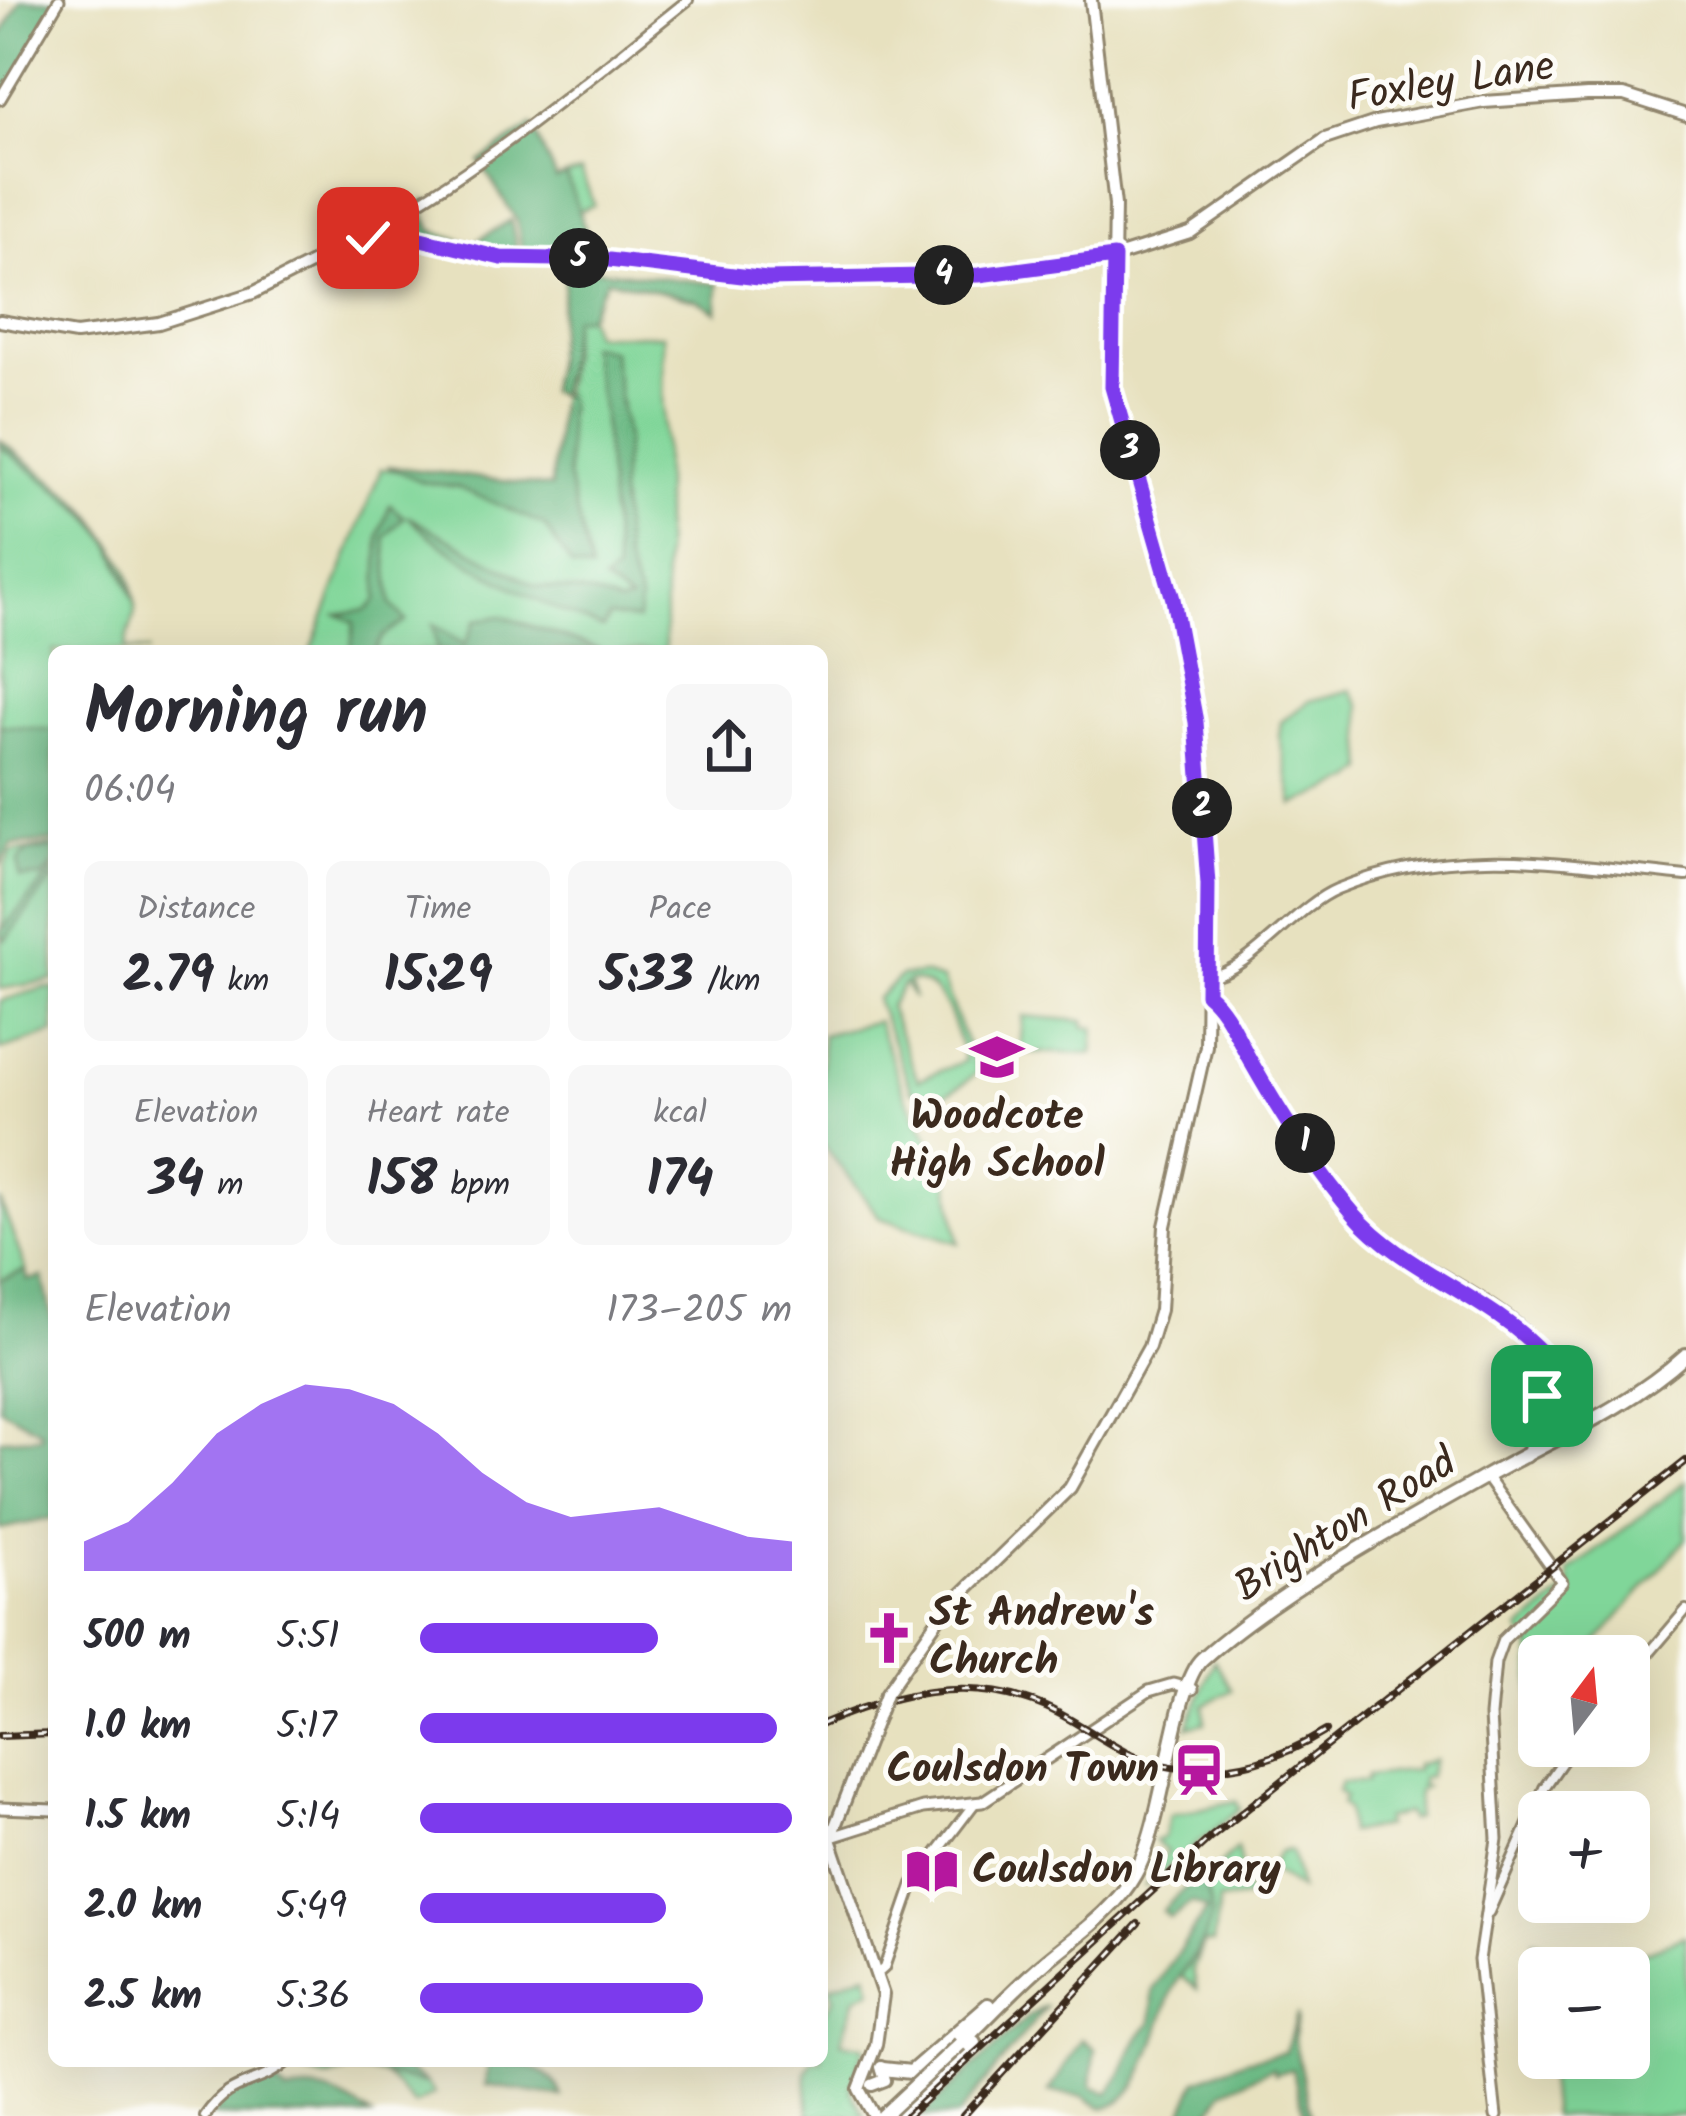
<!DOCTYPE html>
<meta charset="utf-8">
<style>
:root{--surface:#fff;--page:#f7f7f7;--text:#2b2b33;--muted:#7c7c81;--accent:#7c3aed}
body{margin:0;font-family:Kalam,sans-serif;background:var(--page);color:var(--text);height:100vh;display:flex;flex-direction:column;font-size:45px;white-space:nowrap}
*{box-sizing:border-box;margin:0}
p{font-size:39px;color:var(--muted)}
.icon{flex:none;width:66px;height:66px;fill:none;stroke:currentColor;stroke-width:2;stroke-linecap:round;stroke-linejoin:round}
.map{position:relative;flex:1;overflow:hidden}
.sheet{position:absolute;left:48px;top:645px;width:780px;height:1422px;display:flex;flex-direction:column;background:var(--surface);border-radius:18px;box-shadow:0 12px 48px #0002}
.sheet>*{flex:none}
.needle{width:78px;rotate:16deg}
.buttons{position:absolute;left:1518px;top:1635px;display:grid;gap:24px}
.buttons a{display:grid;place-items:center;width:132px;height:132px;border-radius:18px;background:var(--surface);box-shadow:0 12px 48px #0002;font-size:60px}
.pin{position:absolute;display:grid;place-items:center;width:102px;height:102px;color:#fff;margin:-51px;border-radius:24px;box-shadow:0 6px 18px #0006}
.km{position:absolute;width:60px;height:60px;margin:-30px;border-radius:50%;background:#222;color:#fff;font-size:33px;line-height:60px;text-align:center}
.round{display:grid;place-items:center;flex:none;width:126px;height:126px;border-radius:18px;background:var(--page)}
.overview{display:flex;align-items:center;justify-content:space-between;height:204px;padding:0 36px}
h1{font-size:66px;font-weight:700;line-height:90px}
.stats{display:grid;grid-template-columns:repeat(3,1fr);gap:18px;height:204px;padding:12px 36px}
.stats div{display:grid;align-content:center;border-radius:18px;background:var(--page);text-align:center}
.stats b{font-size:51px;font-weight:700}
.stats small{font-size:33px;font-weight:400}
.stats p{font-size:33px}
.chart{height:336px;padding:24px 36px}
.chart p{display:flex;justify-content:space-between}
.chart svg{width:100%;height:216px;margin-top:12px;fill:var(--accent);opacity:.7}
ul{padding:0 36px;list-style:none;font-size:39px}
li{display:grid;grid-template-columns:192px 144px 1fr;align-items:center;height:90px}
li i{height:30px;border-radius:15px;background:var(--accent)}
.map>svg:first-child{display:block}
</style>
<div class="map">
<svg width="1686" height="2116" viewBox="0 0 1686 2116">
<rect width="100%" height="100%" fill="#fdfcf7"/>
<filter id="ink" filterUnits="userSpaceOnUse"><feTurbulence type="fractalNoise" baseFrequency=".00833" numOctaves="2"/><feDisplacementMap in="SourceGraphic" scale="24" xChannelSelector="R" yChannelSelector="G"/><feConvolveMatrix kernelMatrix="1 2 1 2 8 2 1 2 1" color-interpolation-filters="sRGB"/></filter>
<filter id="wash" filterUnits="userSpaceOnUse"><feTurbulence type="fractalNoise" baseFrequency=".004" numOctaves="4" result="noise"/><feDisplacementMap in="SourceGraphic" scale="48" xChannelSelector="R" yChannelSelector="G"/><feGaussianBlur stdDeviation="2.7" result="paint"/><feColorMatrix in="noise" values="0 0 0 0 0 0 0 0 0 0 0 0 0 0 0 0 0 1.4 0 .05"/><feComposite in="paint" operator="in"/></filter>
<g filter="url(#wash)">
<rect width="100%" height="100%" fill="#e7e1bf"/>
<path fill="#80d699" stroke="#5e805c" stroke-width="3" fill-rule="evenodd" d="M581,171L594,205L578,211L566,175Z
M588,316L593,334L663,335L665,651H311L381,469L551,488L573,317Z
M0,446C50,487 134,533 135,607C135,624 126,632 126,650L150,651H54V841L11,845L0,865Z
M1351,690L1360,706L1365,770L1354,780L1294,805L1279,736L1281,722L1309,701Z
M54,845V980L0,989L5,866L11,852Z
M923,974L942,980L978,1072C952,1092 946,1102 912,1091L876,999L901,976ZM908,981C945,977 956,1032 965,1061L918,1080L889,1007L904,983L914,999Z
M44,988H54V1033L0,1050V1001Z
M1023,1016L1085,1021L1084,1027L1095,1028L1093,1054L1020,1052Z
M877,1021L905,1095L948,1175L959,1243L880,1218L822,1143V1035Z
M0,1200L26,1270L0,1280Z
M1686,1481V1539L1585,1656H1539V1711L1531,1721V1648L1520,1630L1570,1588L1569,1572Z
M1214,1660L1232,1690L1204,1705L1205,1723L1188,1727Z
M1434,1760L1428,1778L1422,1777L1420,1785L1425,1787L1418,1791L1416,1817L1409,1820L1407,1813L1384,1819L1385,1826L1349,1833L1347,1809L1341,1804L1345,1797L1337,1791L1341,1782H1366L1367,1776L1416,1770V1765Z
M1236,1801L1240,1809L1144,1887L1167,1852L1155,1841L1164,1837L1170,1815Z
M1237,1848L1248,1898L1219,1901L1213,1943H1203L1193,1970L1197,1989L1181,1976C1204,1949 1218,1915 1203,1882Z
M1288,1850L1291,1852L1300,1890L1269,1869L1278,1853Z
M1686,1936V2116H1552L1546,2058H1629V1968H1601Z
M867,1973L872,1989L856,1997L841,2042L865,2046L850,2089L865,2116H809L806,2073L812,2061H822V2016L834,1998L830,1986Z
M384,2074L427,2084L434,2094L414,2105Z"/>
<path fill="#68b781" stroke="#527050" stroke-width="3" d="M21,0H60L0,109V38Z
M532,126L556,179L566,175L594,254L523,255L517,221L480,162Z
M427,200L429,206L422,211L432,230L472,244L511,220L518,255L390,229V222Z
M567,266L718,284L717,312L696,300L607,279L588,316L573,318L559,394L567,397L568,477L591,571L572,567L544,525L457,487L423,482L387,466L551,487L559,395L549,392Z
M588,344L612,351L626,438L620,491L625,558L640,601L638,620L609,617L603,628C546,608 449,558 407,516L536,586L589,593L619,604L630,601L603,582L616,572L602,407Z
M0,440C79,505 98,496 135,602L112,547L90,515L0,446Z
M390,505L404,517L385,537L391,604L406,621L383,636L374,651H351L354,622L338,615L367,610L377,600L379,535Z
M502,616L604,651H438L433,624L465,645L476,620Z
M0,725L54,730V841L11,845L0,865Z
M54,849V864L42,877L20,878L18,861L28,851Z
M54,869V877L5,940L0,932Z
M26,1270L28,1280L43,1277L54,1329V1518L0,1529V1439L41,1437L40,1431L0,1408V1280Z
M1198,1875C1207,1888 1214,1903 1211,1919C1204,1948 1182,1968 1171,1994C1159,2023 1144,2108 1101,2108L1083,2096L1049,2092L1082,2039L1095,2049L1092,2086L1108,2093C1129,2072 1126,2046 1152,2022L1153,1990L1207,1909L1192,1902L1170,1918L1162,1911Z
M1534,1941L1599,1968H1539V1988Z
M1047,2005L958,2116H921L1028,2017Z
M1297,2014L1294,2040L1311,2116H1305L1292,2069L1275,2074L1273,2068L1223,2091L1209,2116H1181L1196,2081L1245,2060L1285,2052Z
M295,2061H322L326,2067C362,2054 399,2060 427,2084L384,2074L349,2072L326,2079L289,2068Z
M488,2063C516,2063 553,2065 562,2097L486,2085Z
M270,2079L287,2093C315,2084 346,2096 371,2116H212L225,2097Z"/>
</g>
<g filter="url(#ink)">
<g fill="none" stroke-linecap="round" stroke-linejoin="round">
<g stroke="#91866e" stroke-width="14">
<path id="tertiary" d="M384,235L385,222C494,160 590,78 688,0
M1207,977C1250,972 1294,907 1337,889C1453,841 1566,864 1686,876
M1629,1677L1686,1610
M1489,1912L1544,1788L1573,1746
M876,1975L884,1968L913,1884L974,1804
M205,2116C232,2076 258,2088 288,2061"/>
</g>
<g stroke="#91866e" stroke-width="15">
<path id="secondary" d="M0,99L59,0
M1207,993C1229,1011 1237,1039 1251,1063C1278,1110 1330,1194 1369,1229C1411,1267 1538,1312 1547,1369L1527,1457
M1486,1476L1562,1582L1503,1640L1495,1662L1490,1716L1497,1839L1479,1960L1496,2116
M0,1808L54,1810
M822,1840L923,1808L982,1802L1149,1691L1173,1684L1192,1689"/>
</g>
<g stroke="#91866e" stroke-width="16">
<path id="primary" d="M0,321L76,334L159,323L253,293L353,242L384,235L501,258L609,259L767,279L1021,272L1114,257L1190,233L1325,139L1376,122L1484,102L1587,95H1624L1686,115
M886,1694L942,1613L1070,1488L1149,1347L1160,1310L1165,1226L1206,1046L1208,884L1196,722L1173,599L1112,387L1115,205L1091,0
M872,2085L885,2080L881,2067
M874,2116L859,2089L876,2045L883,1995L830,1839L877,1718"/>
</g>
<g stroke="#91866e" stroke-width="18">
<path id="trunk" d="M960,2044C986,2019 1011,1992 1038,1968C1072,1938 1112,1915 1135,1874C1165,1822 1173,1685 1202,1659C1277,1592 1396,1527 1485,1477C1556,1437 1625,1410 1686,1355
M883,2069L911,2072L988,2005
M901,2111L974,2042"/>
</g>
<use href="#tertiary" stroke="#fff" stroke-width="8"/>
<use href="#secondary" stroke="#fff" stroke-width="9"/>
<use href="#primary" stroke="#fff" stroke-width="10"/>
<use href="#trunk" stroke="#fff" stroke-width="12"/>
<g stroke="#3b2a1e" stroke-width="8">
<path id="rail" d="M822,1724C885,1696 960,1677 1027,1700C1063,1711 1092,1735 1125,1752C1191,1784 1266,1768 1326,1731
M0,1736L54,1734
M907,2116L1210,1838L1686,1461
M963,2116L1138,1924"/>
</g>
<use href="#rail" stroke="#fdfcf7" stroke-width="3" stroke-dasharray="9" stroke-linecap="butt"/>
<g stroke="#91866e" stroke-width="16" stroke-linecap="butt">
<path id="primary-bridge" d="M877,1718L886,1694"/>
</g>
<g stroke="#91866e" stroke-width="18" stroke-linecap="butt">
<path id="trunk-bridge" d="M883,2116L960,2044"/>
</g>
<use href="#primary-bridge" stroke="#fff" stroke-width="10"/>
<use href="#trunk-bridge" stroke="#fff" stroke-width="12"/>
</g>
</g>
<g fill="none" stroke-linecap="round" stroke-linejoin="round" filter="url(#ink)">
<g stroke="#fff" stroke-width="24">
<path id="route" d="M368,238L408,236L501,258L609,260L767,279L979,275L1114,257L1112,387L1173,599L1196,722L1208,884L1207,994C1228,1011 1237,1038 1251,1062C1280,1113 1316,1170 1354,1214C1404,1272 1489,1295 1545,1356L1542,1396"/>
</g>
<use href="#route" stroke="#7c3aed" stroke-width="15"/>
</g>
<defs>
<g id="school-bare" transform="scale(4.14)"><path d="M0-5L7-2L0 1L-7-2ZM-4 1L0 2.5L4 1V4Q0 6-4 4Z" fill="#b5179e" stroke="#fdfcf7" stroke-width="2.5" paint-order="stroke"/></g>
<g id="church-bare" transform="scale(4.14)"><path d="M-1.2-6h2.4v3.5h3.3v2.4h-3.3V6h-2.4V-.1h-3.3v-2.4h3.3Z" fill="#b5179e" stroke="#fdfcf7" stroke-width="2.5" paint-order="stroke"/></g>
<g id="station-bare" transform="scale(4.14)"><path d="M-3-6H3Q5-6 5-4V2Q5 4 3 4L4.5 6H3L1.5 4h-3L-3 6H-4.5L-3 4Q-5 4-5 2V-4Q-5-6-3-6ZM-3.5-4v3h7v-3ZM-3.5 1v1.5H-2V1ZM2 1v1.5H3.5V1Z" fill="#b5179e" stroke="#fdfcf7" stroke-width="2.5" paint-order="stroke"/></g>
<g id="library-bare" transform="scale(4.14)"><path d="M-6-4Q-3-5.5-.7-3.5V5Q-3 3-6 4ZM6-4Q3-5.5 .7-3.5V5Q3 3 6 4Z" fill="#b5179e" stroke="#fdfcf7" stroke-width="2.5" paint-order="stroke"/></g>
</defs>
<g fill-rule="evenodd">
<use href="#school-bare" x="997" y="1057"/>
<use href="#church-bare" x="889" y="1638"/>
<use href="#station-bare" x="1199" y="1770"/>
<use href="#library-bare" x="932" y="1871"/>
</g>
<g text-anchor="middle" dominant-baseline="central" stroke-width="10" stroke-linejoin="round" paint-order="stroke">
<g font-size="42" fill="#3b2a1e" stroke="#fdfcf7">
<text transform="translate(1451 83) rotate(-9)">Foxley Lane</text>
<text transform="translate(1346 1526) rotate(-32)">Brighton Road</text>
</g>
<g font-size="42" font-weight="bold" fill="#3b2a1e" stroke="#fdfcf7" text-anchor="start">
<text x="997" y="1117" text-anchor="middle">Woodcote<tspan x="997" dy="48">High School</tspan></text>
<text x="929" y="1614">St Andrew's<tspan x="929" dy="48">Church</tspan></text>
<text x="1159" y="1770" text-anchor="end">Coulsdon Town</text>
<text x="972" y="1871">Coulsdon Library</text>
</g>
</g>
</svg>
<div class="buttons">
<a><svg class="needle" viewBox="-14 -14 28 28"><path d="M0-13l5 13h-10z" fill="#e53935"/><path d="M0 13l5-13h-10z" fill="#7c7c81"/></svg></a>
<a>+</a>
<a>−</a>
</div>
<div class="pin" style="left:1542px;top:1396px;background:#1e9e55"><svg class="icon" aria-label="arrive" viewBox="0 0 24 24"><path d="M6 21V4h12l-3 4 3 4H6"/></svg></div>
<div class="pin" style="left:368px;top:238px;background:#d93025"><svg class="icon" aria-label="check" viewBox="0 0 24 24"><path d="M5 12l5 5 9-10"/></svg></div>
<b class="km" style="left:1305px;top:1143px">1</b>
<b class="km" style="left:1202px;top:808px">2</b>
<b class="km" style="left:1130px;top:450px">3</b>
<b class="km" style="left:944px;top:275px">4</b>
<b class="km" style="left:579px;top:258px">5</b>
<section class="sheet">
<div class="overview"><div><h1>Morning run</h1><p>06:04</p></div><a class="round"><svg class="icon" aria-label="share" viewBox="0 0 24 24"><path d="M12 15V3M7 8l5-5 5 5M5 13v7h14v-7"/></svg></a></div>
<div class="stats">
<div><p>Distance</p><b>2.79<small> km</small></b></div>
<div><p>Time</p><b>15:29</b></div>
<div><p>Pace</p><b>5:33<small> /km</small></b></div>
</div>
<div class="stats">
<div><p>Elevation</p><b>34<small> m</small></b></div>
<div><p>Heart rate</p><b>158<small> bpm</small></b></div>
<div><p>kcal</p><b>174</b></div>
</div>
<div class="chart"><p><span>Elevation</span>173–205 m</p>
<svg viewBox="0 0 160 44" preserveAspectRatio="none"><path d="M0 44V38L10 34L20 26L30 16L40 10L50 6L60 7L70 10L80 16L90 24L100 30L110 33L120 32L130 31L140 34L150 37L160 38V44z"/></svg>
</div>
<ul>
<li><b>500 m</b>5:51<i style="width:64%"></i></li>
<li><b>1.0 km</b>5:17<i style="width:96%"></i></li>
<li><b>1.5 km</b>5:14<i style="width:100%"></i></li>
<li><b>2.0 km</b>5:49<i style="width:66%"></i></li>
<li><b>2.5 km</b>5:36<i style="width:76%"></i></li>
</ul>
</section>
</div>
